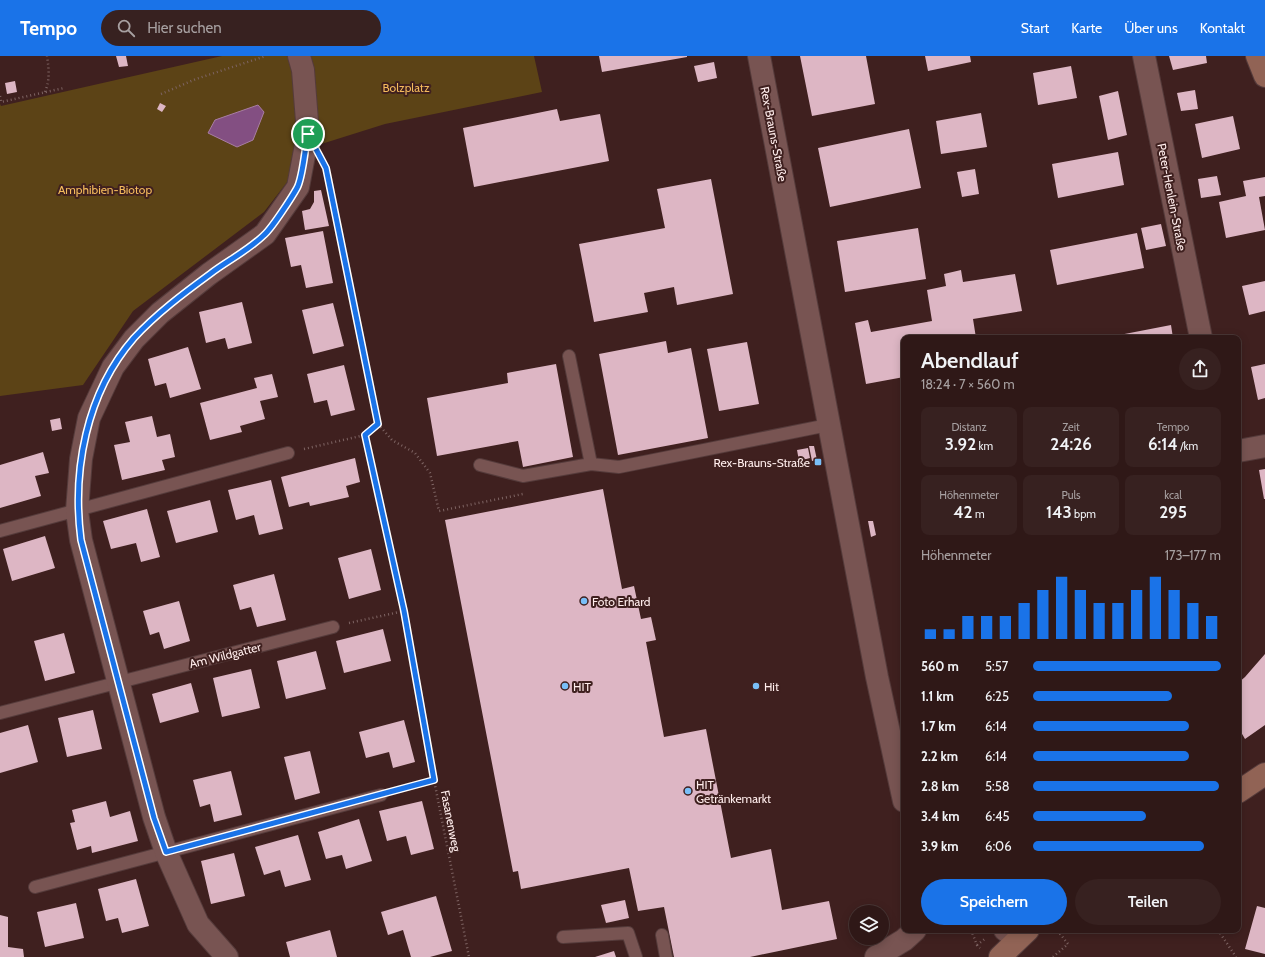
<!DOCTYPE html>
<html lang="de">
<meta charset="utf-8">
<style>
:root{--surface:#2f1817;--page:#372120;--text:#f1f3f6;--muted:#a7a0a1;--line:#4a3736;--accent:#1a73e8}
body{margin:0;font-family:Cabin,sans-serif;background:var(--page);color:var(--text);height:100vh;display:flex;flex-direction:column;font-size:15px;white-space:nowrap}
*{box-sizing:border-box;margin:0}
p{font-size:13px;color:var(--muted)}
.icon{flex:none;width:22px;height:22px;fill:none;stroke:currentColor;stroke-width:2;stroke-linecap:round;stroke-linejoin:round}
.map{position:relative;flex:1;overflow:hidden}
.panel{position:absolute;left:901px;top:279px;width:340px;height:598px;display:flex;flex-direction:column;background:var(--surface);border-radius:8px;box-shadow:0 2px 10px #0003,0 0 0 1px var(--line)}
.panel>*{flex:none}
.tools{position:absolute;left:849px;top:849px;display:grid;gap:8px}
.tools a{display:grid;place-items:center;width:40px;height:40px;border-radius:50%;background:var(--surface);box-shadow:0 2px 10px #0003,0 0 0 1px var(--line);font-size:20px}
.pin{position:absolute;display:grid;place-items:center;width:34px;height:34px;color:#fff;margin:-17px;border:2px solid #fff;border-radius:50%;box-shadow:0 1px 4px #0007}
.round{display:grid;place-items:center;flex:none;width:42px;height:42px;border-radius:21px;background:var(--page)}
.overview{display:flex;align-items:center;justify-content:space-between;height:68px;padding:0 20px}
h1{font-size:22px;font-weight:600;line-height:30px}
.stats{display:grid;grid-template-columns:repeat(3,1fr);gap:6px;height:68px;padding:4px 20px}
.stats div{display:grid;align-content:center;border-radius:8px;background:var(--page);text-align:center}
.stats b{font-size:17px;font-weight:600}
.stats small{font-size:11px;font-weight:400}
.stats p{font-size:11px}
.chart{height:112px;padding:8px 20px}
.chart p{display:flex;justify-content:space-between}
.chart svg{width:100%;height:72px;margin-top:4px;stroke:var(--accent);stroke-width:6}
.primary-button{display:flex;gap:8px;margin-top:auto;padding:8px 20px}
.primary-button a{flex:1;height:46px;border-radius:24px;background:var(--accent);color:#fff;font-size:16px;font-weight:600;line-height:46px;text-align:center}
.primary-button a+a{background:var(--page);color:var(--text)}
ul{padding:0 20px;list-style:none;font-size:13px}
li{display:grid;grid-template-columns:64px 48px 1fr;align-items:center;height:30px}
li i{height:10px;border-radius:5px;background:var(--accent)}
header{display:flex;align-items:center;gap:24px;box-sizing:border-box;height:56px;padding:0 20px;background:var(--accent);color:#fff}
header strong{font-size:19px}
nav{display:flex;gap:22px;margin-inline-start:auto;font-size:14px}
.search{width:280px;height:36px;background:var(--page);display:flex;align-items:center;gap:10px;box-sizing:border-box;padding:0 14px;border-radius:22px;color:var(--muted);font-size:15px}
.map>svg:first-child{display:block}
</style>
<header>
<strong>Tempo</strong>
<div class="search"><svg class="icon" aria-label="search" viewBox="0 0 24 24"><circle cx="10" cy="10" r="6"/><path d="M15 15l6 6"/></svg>Hier suchen</div>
<nav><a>Start</a><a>Karte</a><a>Über uns</a><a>Kontakt</a></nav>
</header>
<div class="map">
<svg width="1265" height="901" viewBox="0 0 1265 901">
<rect width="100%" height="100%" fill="#3f201f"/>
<path fill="#5c4316" d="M222,0H534L542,36L385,68L315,90L264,156L133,255L83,329L0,340V48L1,50Z"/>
<path fill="#834f82" stroke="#a87ea2" d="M258,49L264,56L253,84L237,91L208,77L215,64Z"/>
<path fill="#ddb6c4" d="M116,0H126L128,10L119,11Z
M599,0H687V1L602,16Z
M800,0H866L875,48L812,60Z
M925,0H970L971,6L928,15Z
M1169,0H1206L1207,7L1173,14Z
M714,6L717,22L698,26L694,10Z
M1071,10L1077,42L1038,49L1033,17Z
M15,25L17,36L7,38L5,27Z
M1195,34L1198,53L1181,55L1177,37Z
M1118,35L1127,79L1108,84L1099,40Z
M160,47L166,50L162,56L157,53Z
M557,53L560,65L600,58L609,105L474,131L463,72Z
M981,57L987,91L941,98L936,65Z
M1233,60L1240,93L1202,102L1195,68Z
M909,73L921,132L830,151L818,92Z
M1118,96L1124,129L1058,142L1052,108Z
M975,113L979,138L962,141L957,116Z
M1217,120L1221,139L1201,142L1198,123Z
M1265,121V140L1259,141L1265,174L1226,182L1219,146L1246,140L1243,125Z
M711,123L733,238L677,249L674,231L644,237L648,256L594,266L579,188L665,172L657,133Z
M321,134L329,170L305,174L302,155L310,153L314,146V135Z
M1161,168L1166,190L1146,194L1141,172Z
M918,172L926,223L845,236L837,185Z
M323,175L333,227L306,232L301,209L291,211L285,182Z
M1137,177L1144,212L1057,229L1050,194Z
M961,214L963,226L1015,218L1022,255L973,263L976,282H904V321L866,328L855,267L868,264L871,276L932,265L927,234L946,230L944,218Z
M1265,225V255L1249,259L1242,230Z
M242,246L252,287L228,293L225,282L206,287L199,256Z
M333,247L344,290L313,298L302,254Z
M1171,269L1173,282H1109V281Z
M666,285L668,297L691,292L708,382L618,399L599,298Z
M747,286L759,348L719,355L707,293Z
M188,291L201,333L170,342L166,327L155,330L148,303Z
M556,308L573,401L523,411L518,385L437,400L427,342L508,327L507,317Z
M1265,308V342L1258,344L1251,311Z
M344,309L355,354L331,360L327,344L314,347L307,318Z
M272,318L278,341L260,345L265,363L240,370L242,376L210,384L200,347L257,332L254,322Z
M152,360L157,381L170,378L175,401L162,404L165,414L122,424L114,389L130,386L125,366Z
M60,362L62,373L52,375L50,364Z
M809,390H814L817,404L812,405Z
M808,392L810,402L799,405L797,394Z
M43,396L49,417L35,420L41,440L0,452V409Z
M355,402L360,426L346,430L349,441L310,450L309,446L289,451L281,421Z
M1265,413V443H1264L1259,414Z
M271,424L283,473L259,479L254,459L236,464L228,434Z
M603,433L622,533L634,530L641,563L651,561L656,584L646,586L664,681L706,673L731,802L771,793L782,854L829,845L837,883L750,901H674L664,851L638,855L629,812L521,833L518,815L513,816L445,464Z
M1238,434L1242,464H1238Z
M210,444L218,476L176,487L167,455Z
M147,453L160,501L141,506L136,487L111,493L103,465Z
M868,465H873L876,479L871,481Z
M45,480L55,512L12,525L3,493Z
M371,493L381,534L349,543L338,502Z
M274,518L286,564L257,571L251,551L240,554L233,529Z
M179,545L190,585L164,593L159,576L150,579L143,555Z
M383,573L391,605L344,617L336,585Z
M64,577L75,617L45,625L34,585Z
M316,595L326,633L286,643L277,605Z
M1265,598V669L1245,683L1238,671V627L1245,621Z
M251,613L260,652L222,661L213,622Z
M191,627L199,656L160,667L152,638Z
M93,654L102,693L67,701L58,662Z
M404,664L415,706L393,712L389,696L366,702L359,676Z
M28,669L38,706L0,717V677Z
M310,695L320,737L295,744L284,701Z
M231,715L242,759L214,766L210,748L200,751L193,724Z
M106,745L110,761L130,755L138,785L92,797L91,790L77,794L70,767L75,766L72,754Z
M422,745L434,793L411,799L406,780L387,785L379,755Z
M359,763L372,805L346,813L342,799L326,803L318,776Z
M298,779L311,824L285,831L280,814L264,819L255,791Z
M234,797L245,840L211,848L201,805Z
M136,823L149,870L122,877L118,862L106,865L98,833Z
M436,840L452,895L430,901H411L403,874L388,879L381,856Z
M625,844L629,862L606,867L601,849Z
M76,847L84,882L45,891L37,856Z
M1257,850L1265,852V898L1245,893Z
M0,859L8,861V891L23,893L24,901H0Z
M330,874L337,901H290L286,886Z
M614,895L616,901H595Z"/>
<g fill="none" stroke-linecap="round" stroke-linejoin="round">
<g stroke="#553b3b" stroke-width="14">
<path id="service" d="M569,300L591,408
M480,409L523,420L591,408L619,411L828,369
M0,475L288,397
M0,657L333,571
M35,831L381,739
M662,879L666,901
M563,881L628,877L636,901"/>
</g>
<g stroke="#553b3b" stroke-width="24">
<path id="minor" d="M759,0L877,621L904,745
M1144,0L1201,282
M1238,395L1265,390
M1005,874L1017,883
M227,901L198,868L166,796L154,761L81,484L77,455L81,403L89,362L113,311L134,283L160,257L209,218L265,178L298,131L308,78L303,14L299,0
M876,901L904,884L915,874"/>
</g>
<g stroke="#553b3b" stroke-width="24">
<path id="secondary" d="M1257,0L1265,20
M1238,736L1265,718
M1000,901L1028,874"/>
</g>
<path stroke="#7e6463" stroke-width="2.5" stroke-dasharray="1 3" stroke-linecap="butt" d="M45,36C50,24 49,13 47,0
M161,38L196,23L266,0
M0,40L1,46L64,32
M324,109L378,368L365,379L404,555L434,724L469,901
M378,368L392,384L415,397L430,417L439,455L523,438
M304,393L365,379
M349,567L404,555
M1238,690H1239
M397,735L434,724
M971,874L977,889L980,892
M1218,874L1236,901
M977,889L986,882
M1053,901L1068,888L1057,874"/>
<use href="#service" stroke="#785452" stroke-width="12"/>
<use href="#minor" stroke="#785452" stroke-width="22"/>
<use href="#secondary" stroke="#916355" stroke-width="22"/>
</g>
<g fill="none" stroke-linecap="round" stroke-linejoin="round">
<g stroke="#fff" stroke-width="8">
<path id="route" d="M308,78L326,112L378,368L365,379L404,555L434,724L166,796L154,762L81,484C72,415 86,337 134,282C156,258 184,237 210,218C227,205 249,194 264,179C272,172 292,141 297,132C303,121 305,91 308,78Z"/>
</g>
<use href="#route" stroke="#1a73e8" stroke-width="5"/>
</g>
<g fill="#79bff8" stroke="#3f201f" stroke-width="1.5">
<rect x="814" y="402" width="8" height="8" rx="2"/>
<circle cx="584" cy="545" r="4"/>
<circle cx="565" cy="630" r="4"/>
<circle cx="756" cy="630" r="4"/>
<circle cx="688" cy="735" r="4"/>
</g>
<g text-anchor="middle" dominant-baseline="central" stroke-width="4" stroke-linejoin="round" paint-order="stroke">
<g font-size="12" fill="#f5bb5d" stroke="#3f201f">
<text x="406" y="31">Bolzplatz</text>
<text x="105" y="133">Amphibien-Biotop</text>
</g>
<g font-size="12" fill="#ffedec" stroke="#3f201f">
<text transform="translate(774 78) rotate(79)">Rex-Brauns-Straße</text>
<text transform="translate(1172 141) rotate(79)">Peter-Henlein-Straße</text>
<text transform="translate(225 599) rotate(-14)">Am Wildgatter</text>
<text transform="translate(451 765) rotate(79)">Fasanenweg</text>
</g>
<g font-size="12" fill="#ffedec" stroke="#3f201f" text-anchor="start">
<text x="810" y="406" text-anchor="end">Rex-Brauns-Straße</text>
<text x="592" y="545">Foto Erhard</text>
<text x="573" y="630">HIT</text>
<text x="764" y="630">Hit</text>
<text x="696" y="728">HIT<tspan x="696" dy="14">Getränkemarkt</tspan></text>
</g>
</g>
</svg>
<div class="tools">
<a><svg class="icon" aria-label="layers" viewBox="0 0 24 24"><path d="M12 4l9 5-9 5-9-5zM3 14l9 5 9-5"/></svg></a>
</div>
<div class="pin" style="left:308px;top:78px;background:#1e9e55"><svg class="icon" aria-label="arrive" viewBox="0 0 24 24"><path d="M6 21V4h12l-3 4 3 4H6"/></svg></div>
<section class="panel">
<div class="overview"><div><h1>Abendlauf</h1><p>18:24 · 7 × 560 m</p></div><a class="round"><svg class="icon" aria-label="share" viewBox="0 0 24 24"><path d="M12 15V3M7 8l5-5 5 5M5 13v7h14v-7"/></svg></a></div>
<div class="stats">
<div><p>Distanz</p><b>3.92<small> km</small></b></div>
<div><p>Zeit</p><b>24:26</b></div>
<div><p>Tempo</p><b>6:14<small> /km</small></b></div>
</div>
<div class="stats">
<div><p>Höhenmeter</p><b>42<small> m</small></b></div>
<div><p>Puls</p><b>143<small> bpm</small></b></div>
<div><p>kcal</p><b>295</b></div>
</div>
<div class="chart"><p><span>Höhenmeter</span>173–177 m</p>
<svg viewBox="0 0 160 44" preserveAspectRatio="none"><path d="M5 44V38M15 44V38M25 44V30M35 44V30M45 44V30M55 44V22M65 44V14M75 44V6M85 44V14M95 44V22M105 44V22M115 44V14M125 44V6M135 44V14M145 44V22M155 44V30"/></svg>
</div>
<ul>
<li><b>560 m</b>5:57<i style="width:100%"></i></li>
<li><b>1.1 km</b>6:25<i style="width:74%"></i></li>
<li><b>1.7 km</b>6:14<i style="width:83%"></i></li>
<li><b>2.2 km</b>6:14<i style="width:83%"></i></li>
<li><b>2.8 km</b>5:58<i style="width:99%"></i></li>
<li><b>3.4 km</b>6:45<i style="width:60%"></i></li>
<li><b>3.9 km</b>6:06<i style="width:91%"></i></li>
</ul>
<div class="primary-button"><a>Speichern</a><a>Teilen</a></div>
</section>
</div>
